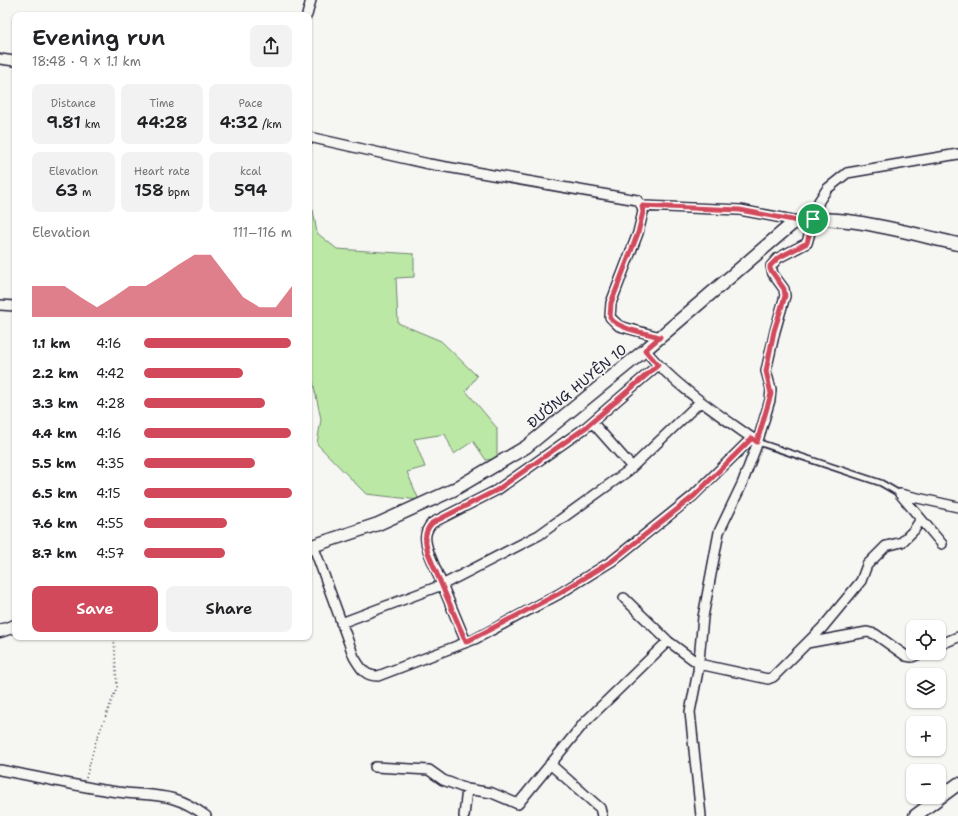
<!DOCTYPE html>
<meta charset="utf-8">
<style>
:root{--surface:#fff;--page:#f2f2f2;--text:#202124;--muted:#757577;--accent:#d1495b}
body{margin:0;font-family:"Shantell Sans",sans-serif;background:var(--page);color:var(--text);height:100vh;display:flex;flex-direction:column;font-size:15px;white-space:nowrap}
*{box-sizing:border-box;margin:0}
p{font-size:13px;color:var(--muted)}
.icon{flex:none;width:22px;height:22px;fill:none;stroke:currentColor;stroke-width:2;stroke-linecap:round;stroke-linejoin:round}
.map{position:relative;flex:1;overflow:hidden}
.details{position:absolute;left:12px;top:12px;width:300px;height:628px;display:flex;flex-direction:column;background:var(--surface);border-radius:8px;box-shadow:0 1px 3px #0004}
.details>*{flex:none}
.controls{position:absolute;left:906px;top:620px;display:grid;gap:8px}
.controls a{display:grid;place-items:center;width:40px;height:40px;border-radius:8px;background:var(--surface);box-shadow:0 1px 3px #0004;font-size:20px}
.pin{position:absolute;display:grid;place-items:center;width:34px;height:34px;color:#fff;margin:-17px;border:2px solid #fff;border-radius:50%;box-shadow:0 1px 4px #0007}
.round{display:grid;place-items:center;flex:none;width:42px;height:42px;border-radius:8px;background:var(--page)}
.head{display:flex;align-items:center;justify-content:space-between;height:68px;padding:0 20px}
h1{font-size:22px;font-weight:600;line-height:30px}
.stats{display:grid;grid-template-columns:repeat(3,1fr);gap:6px;height:68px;padding:4px 20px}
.stats div{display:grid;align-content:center;border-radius:8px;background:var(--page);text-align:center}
.stats b{font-size:17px;font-weight:600}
.stats small{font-size:11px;font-weight:400}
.stats p{font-size:11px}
.chart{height:112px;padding:8px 20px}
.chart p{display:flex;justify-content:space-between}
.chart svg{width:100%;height:72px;margin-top:4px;fill:var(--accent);opacity:.7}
.cta{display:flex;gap:8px;margin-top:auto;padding:8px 20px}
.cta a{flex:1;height:46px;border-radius:8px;background:var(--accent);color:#fff;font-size:16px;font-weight:600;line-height:46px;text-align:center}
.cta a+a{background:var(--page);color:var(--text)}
ul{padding:0 20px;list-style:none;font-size:13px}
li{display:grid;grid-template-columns:64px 48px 1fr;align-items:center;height:30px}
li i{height:10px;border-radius:5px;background:var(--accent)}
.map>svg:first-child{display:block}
</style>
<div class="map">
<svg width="958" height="816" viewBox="0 0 958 816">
<rect width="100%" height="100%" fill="#f6f6f2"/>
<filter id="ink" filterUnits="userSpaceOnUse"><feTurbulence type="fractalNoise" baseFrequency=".025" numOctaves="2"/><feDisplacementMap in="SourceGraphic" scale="8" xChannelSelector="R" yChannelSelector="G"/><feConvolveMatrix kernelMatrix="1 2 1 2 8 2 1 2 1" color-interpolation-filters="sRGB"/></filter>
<g filter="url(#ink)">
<path fill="#bce8a6" stroke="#6f8570" d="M309,208L313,210L317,233L337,249L414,254V277L396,278L398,323L441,341L477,376L466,391L497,428V459L486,460L473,441L454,454L445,434L414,439L425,467L407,472L419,500L366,494L317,444L321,419L313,382L309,381Z"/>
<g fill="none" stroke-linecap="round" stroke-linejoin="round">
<g stroke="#22223b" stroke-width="8">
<path id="service" d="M757,442L881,483L900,494"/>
</g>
<g stroke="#22223b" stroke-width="12">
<path id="minor" d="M307,15L311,0
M0,59L15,61
M309,137L429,164L637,200L642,206L643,212L638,233L611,303L610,317L619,326L660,337
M642,206L740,210L798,221
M0,305L15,306
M645,350C676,387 717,413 756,441
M592,422L632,467
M900,494L942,544
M900,494L958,507
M313,545L354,657C361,668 364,676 378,676L475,639L559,594L612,561L693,496L752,438
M624,598L668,641L699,664L768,679L773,677L823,627L861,581L867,565L886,546L902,542L914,530L921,519
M341,623L442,585L539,535L628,471L700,402
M466,642L429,553C425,541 423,533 432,523L497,490L585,428L658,365
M807,643L867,632L875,634L906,656L912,657L922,653
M939,645L958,637
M550,764L600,808L602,816
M375,767L429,770L443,780L467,789
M0,770C39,777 78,787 117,792C156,797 172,791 206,816
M464,816L467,789L492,793L518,804L584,723L668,641
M701,816L690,712L698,671L703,617L719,532L742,484L756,447L770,400L771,389L766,371L775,331L785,296L784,289L773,274L771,266L778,258L807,243L819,201L827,189L847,173L958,154"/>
</g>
<g stroke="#22223b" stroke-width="15">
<path id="tertiary" d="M309,547L378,524L453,490L526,447L645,350L792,224C827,208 919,236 958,244
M0,631L15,626
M915,816L958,784"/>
</g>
<path stroke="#22223b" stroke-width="1.5" stroke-dasharray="1 3" stroke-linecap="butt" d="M86,778L95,744L117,687L114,637"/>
<use href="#service" stroke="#f6f6f2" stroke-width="4.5"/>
<use href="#minor" stroke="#f6f6f2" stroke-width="9"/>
<use href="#tertiary" stroke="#f6f6f2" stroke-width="12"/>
</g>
</g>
<g fill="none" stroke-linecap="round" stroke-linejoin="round" filter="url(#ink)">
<g stroke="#fff" stroke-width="8">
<path id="route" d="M642,206L740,210L798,221L813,219L807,243L778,258L770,266V269L784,289L785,296L774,331L766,371L771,394L757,442L752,438L694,496L612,561L558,594L466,642L428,553C425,541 423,533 432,523L497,490L585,428L658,365L645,350L660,337C647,333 616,329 610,317L611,303L638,233L643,212Z"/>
</g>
<use href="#route" stroke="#d1495b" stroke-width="5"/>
</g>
<g text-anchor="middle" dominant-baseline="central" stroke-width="3" stroke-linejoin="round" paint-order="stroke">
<g font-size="14" fill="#22223b" stroke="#f6f6f2">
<text transform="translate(577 386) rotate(-39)">ĐƯỜNG HUYỆN 10</text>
</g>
</g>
</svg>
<div class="controls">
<a><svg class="icon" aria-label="locate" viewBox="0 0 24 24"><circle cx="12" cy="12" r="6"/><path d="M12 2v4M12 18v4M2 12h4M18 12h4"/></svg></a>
<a><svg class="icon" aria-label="layers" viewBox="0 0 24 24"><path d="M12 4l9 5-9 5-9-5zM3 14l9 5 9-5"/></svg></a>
<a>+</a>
<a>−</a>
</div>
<div class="pin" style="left:813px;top:219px;background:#1e9e55"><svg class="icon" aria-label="arrive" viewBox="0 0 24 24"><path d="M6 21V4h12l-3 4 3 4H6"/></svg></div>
<section class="details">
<div class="head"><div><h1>Evening run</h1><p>18:48 · 9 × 1.1 km</p></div><a class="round"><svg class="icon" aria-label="share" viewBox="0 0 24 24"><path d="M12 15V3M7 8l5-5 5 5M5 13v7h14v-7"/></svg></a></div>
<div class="stats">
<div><p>Distance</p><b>9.81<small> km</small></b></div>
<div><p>Time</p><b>44:28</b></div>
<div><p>Pace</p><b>4:32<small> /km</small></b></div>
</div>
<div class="stats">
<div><p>Elevation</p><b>63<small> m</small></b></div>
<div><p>Heart rate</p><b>158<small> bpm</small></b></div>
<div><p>kcal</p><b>594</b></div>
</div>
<div class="chart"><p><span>Elevation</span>111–116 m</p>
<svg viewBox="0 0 160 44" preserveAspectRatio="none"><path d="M0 44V25L10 25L20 25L30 32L40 38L50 32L60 25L70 25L80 19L90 12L100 6L110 6L120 19L130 32L140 38L150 38L160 25V44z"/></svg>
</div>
<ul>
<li><b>1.1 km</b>4:16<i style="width:99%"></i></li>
<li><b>2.2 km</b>4:42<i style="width:67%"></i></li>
<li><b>3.3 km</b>4:28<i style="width:82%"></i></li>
<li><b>4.4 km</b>4:16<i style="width:99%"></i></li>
<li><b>5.5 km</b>4:35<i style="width:75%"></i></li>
<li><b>6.5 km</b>4:15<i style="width:100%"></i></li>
<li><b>7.6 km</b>4:55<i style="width:56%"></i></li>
<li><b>8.7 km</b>4:57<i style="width:55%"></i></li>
</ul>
<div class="cta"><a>Save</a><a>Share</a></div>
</section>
</div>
